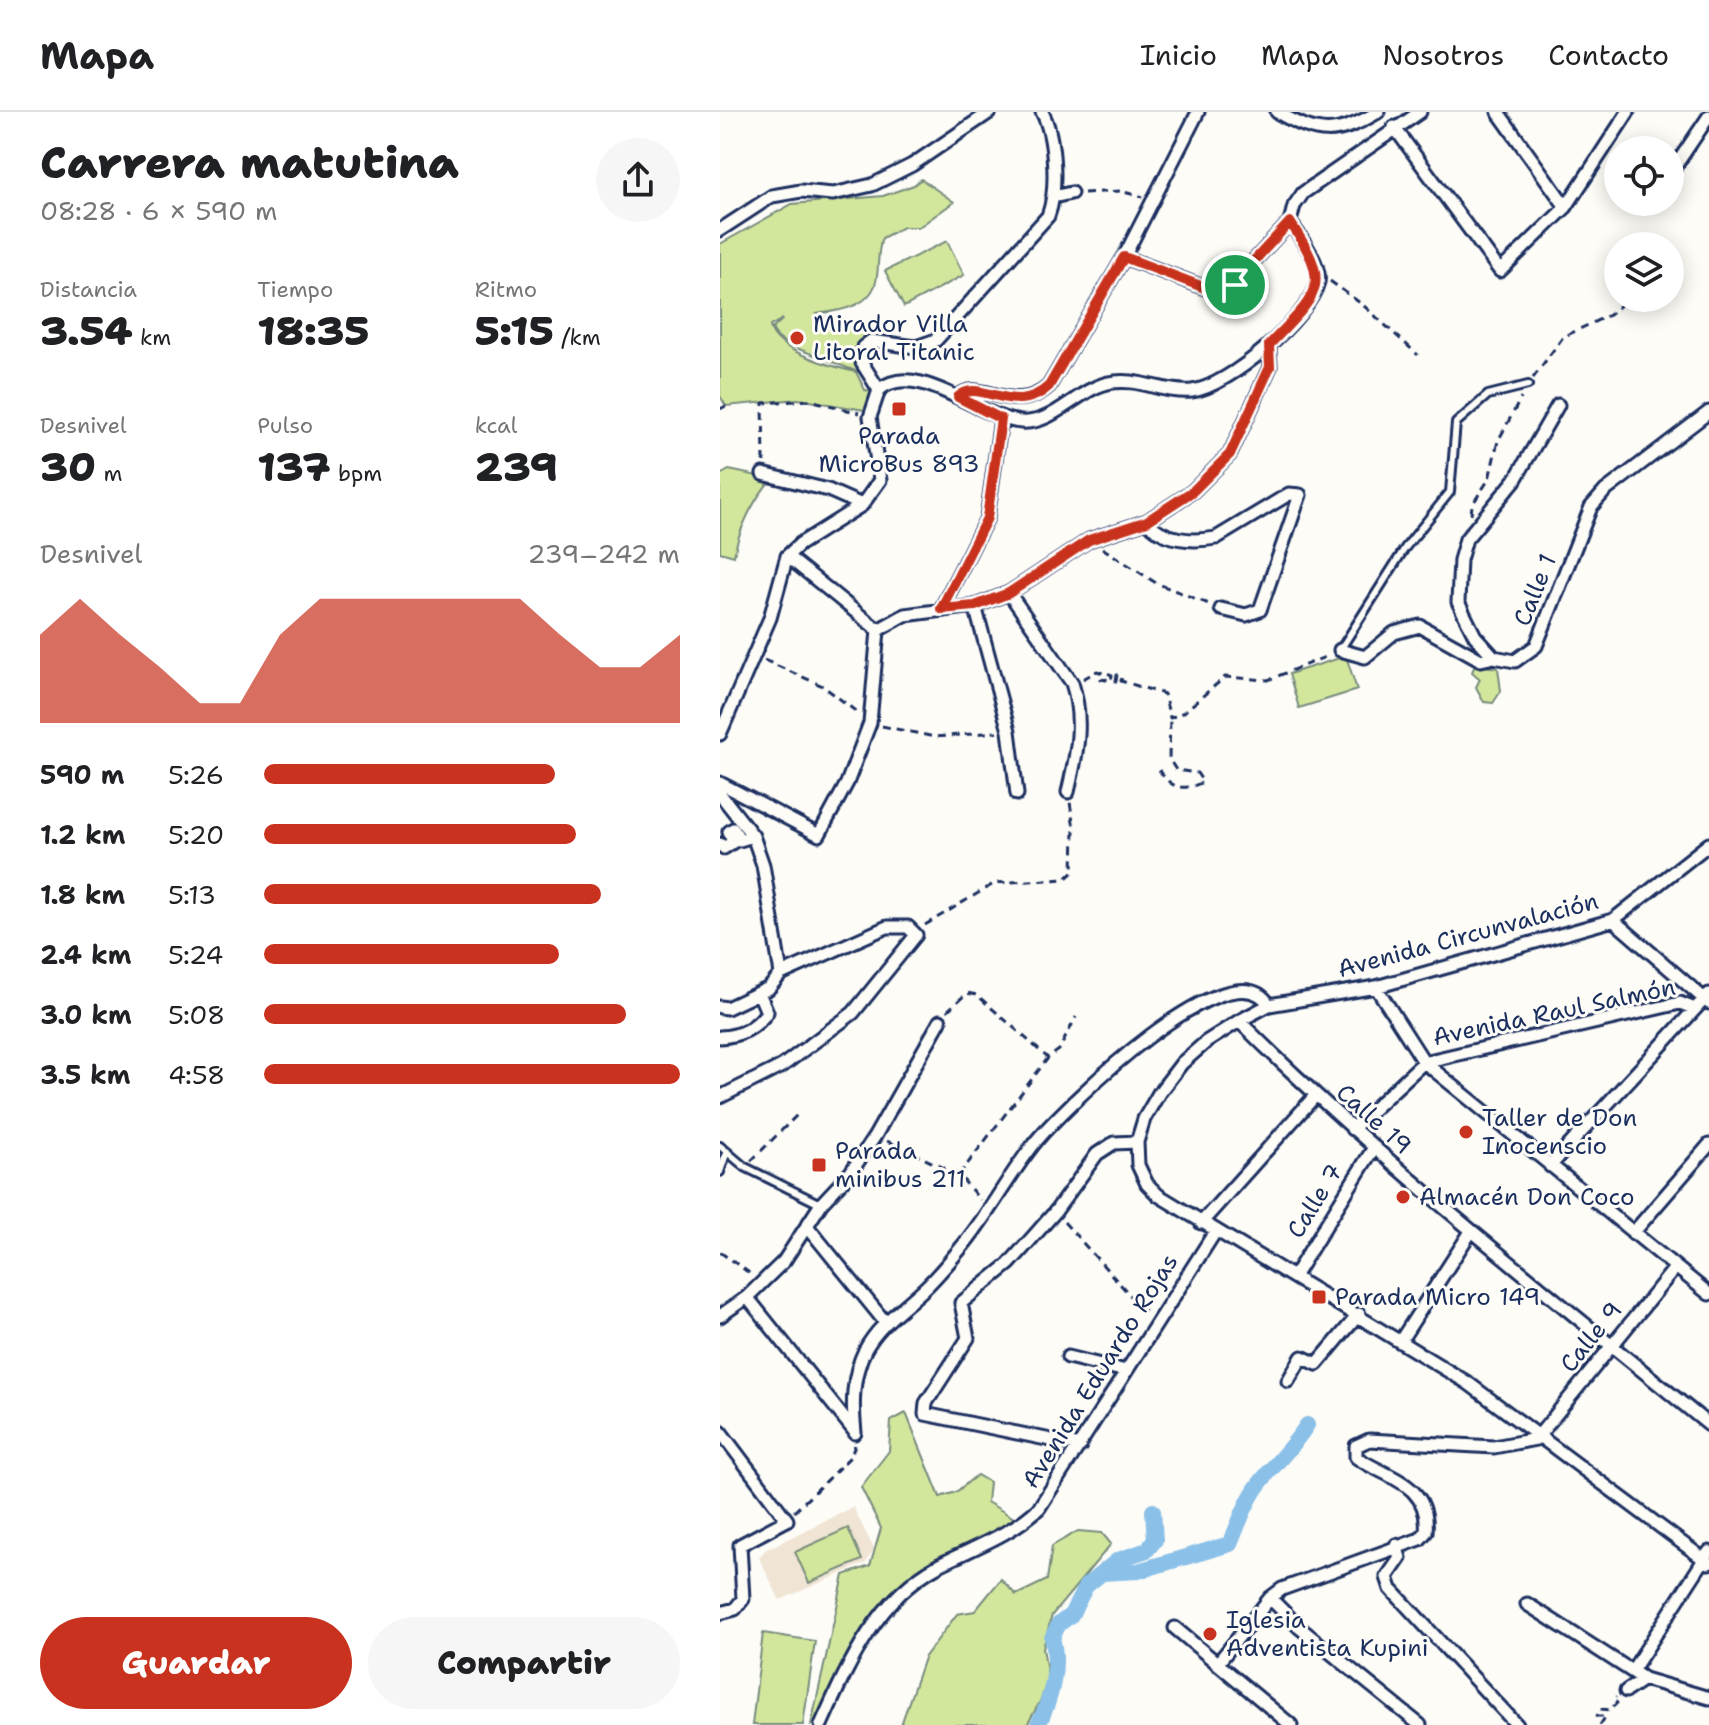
<!DOCTYPE html>
<html lang="es">
<meta charset="utf-8">
<style>
:root{--surface:#fff;--page:#f6f6f6;--text:#202124;--muted:#757577;--line:#e0e0e0;--accent:#c8321e}
body{margin:0;font-family:"Shantell Sans",sans-serif;background:var(--page);color:var(--text);height:100vh;display:flex;flex-direction:column;font-size:30px;white-space:nowrap}
*{box-sizing:border-box;margin:0}
p{font-size:26px;color:var(--muted)}
.icon{flex:none;width:44px;height:44px;fill:none;stroke:currentColor;stroke-width:2;stroke-linecap:round;stroke-linejoin:round}
.map{position:relative;flex:1;overflow:hidden}
.details{display:flex;flex-direction:column;background:var(--surface);width:720px}
.details>*{flex:none}
.buttons{position:absolute;left:884px;top:24px;display:grid;gap:16px}
.buttons a{display:grid;place-items:center;width:80px;height:80px;border-radius:50%;background:var(--surface);box-shadow:0 4px 20px #0003;font-size:40px}
.pin{position:absolute;display:grid;place-items:center;width:68px;height:68px;color:#fff;margin:-34px;border:4px solid #fff;border-radius:50%;box-shadow:0 2px 8px #0007}
.round{display:grid;place-items:center;flex:none;width:84px;height:84px;border-radius:42px;background:var(--page)}
.overview{display:flex;align-items:center;justify-content:space-between;height:136px;padding:0 40px}
h1{font-size:44px;font-weight:800;line-height:60px}
.figures{display:grid;grid-template-columns:repeat(3,1fr);gap:12px;height:136px;padding:8px 40px}
.figures div{display:grid;align-content:center}
.figures b{font-size:40px;font-weight:800}
.figures small{font-size:22px;font-weight:400}
.figures p{font-size:22px}
.chart{height:224px;padding:16px 40px}
.chart p{display:flex;justify-content:space-between}
.chart svg{width:100%;height:144px;margin-top:8px;fill:var(--accent);opacity:.7}
.button{display:flex;gap:16px;margin-top:auto;padding:16px 40px}
.button a{flex:1;height:92px;border-radius:48px;background:var(--accent);color:#fff;font-size:32px;font-weight:800;line-height:92px;text-align:center}
.button a+a{background:var(--page);color:var(--text)}
ul{padding:0 40px;list-style:none;font-size:26px}
li{display:grid;grid-template-columns:128px 96px 1fr;align-items:center;height:60px}
li i{height:20px;border-radius:10px;background:var(--accent)}
header{display:flex;align-items:center;gap:48px;box-sizing:border-box;height:112px;padding:0 40px;background:var(--surface);border-bottom:2px solid var(--line)}
header strong{font-size:38px}
nav{display:flex;gap:44px;margin-inline-start:auto;font-size:28px}
main{display:flex;flex:1;min-height:0}
.map>svg:first-child{display:block}
</style>
<header>
<strong>Mapa</strong>
<nav><a>Inicio</a><a>Mapa</a><a>Nosotros</a><a>Contacto</a></nav>
</header>
<main>
<section class="details">
<div class="overview"><div><h1>Carrera matutina</h1><p>08:28 · 6 × 590 m</p></div><a class="round"><svg class="icon" aria-label="share" viewBox="0 0 24 24"><path d="M12 15V3M7 8l5-5 5 5M5 13v7h14v-7"/></svg></a></div>
<div class="figures">
<div><p>Distancia</p><b>3.54<small> km</small></b></div>
<div><p>Tiempo</p><b>18:35</b></div>
<div><p>Ritmo</p><b>5:15<small> /km</small></b></div>
</div>
<div class="figures">
<div><p>Desnivel</p><b>30<small> m</small></b></div>
<div><p>Pulso</p><b>137<small> bpm</small></b></div>
<div><p>kcal</p><b>239</b></div>
</div>
<div class="chart"><p><span>Desnivel</span>239–242 m</p>
<svg viewBox="0 0 160 44" preserveAspectRatio="none"><path d="M0 44V17L10 6L20 17L30 27L40 38L50 38L60 17L70 6L80 6L90 6L100 6L110 6L120 6L130 17L140 27L150 27L160 17V44z"/></svg>
</div>
<ul>
<li><b>590 m</b>5:26<i style="width:70%"></i></li>
<li><b>1.2 km</b>5:20<i style="width:75%"></i></li>
<li><b>1.8 km</b>5:13<i style="width:81%"></i></li>
<li><b>2.4 km</b>5:24<i style="width:71%"></i></li>
<li><b>3.0 km</b>5:08<i style="width:87%"></i></li>
<li><b>3.5 km</b>4:58<i style="width:100%"></i></li>
</ul>
<div class="button"><a>Guardar</a><a>Compartir</a></div>
</section>
<div class="map">
<svg width="989" height="1613" viewBox="0 0 989 1613">
<rect width="100%" height="100%" fill="#fdfcf7"/>
<filter id="ink" filterUnits="userSpaceOnUse"><feTurbulence type="fractalNoise" baseFrequency=".0125" numOctaves="2"/><feDisplacementMap in="SourceGraphic" scale="16" xChannelSelector="R" yChannelSelector="G"/><feConvolveMatrix kernelMatrix="1 2 1 2 8 2 1 2 1" color-interpolation-filters="sRGB"/></filter>
<g filter="url(#ink)">
<path fill="#f0e4d4" d="M133,1395L154,1437L146,1451L60,1488L39,1446L45,1438Z"/>
<path fill="#d3e79c" stroke="#778b7d" stroke-width="2" d="M201,67L234,90L199,115H183L162,126C157,141 159,150 157,164C154,194 122,199 96,202L146,219L138,260L71,234L58,226L52,217L63,207L50,214C54,239 114,255 136,260L145,278L155,280L157,300L78,287L6,294L0,284V132L72,92L163,84L194,73Z
M227,129L244,163L184,195L165,159Z
M9,358L52,367C34,386 18,419 14,444L0,440V363Z
M626,544L637,578L579,596L569,562Z
M755,553L778,556L781,579L773,591L764,590L756,575L760,567L752,560Z
M186,1301L220,1385L236,1380L257,1363L269,1370L267,1390L299,1409L184,1479L164,1501L106,1613H91L124,1463L150,1454L161,1416L141,1375L169,1339L171,1309Z
M128,1416L142,1448L89,1471L75,1440Z
M358,1419L382,1421L391,1432L332,1503L323,1536L328,1565L321,1588L307,1613H181L204,1546L237,1502L255,1499L281,1467L296,1483L327,1468L332,1434Z
M43,1521L95,1529L83,1613H32Z"/>
<g fill="none" stroke-linecap="round" stroke-linejoin="round">
<path stroke="#8bc0e8" stroke-width="16" d="M382,1461L418,1459L510,1432C519,1411 526,1389 540,1371C556,1350 573,1335 587,1313
M318,1613C331,1588 340,1554 332,1526L339,1512L351,1503L366,1474L398,1448L427,1438L435,1428L433,1399"/>
<g stroke="#1b2f5e" stroke-width="12">
<path id="lane" d="M620,538L685,436L730,380L736,311L768,283L808,273
M0,1034L25,1055L100,1092
M0,1060L7,1039"/>
</g>
<g stroke="#1b2f5e" stroke-width="17">
<path id="street" d="M557,0C599,24 616,25 658,0
M778,0L846,95
M674,15L780,159L846,95L908,0
M950,62L989,4
M333,85L351,81
M0,118L52,84L81,79L113,82L152,73L192,53L270,0
M404,145L496,180L506,179L570,110
M159,278L142,251L143,235L151,229L196,235L216,228L328,104C338,78 335,24 322,0
M238,285C258,264 294,306 329,274L404,145L478,0
M838,293L795,368L746,427L740,448L738,490L755,524L774,545L795,549L816,534L871,395L885,379L989,300
M43,362L108,378L142,393
M427,409C443,429 473,430 496,426L569,382L580,383L540,498L526,503L501,497
M67,444L158,518
M289,481L352,571C364,608 357,642 348,680
M255,494L289,619L297,682
M221,497L267,406L281,307
M620,538L645,545L674,521L700,514L761,548L774,545
M0,622L50,506L67,444L80,432L142,393L160,368L150,305L159,278C196,246 260,307 301,310C333,313 357,278 388,271C417,264 444,282 472,279C508,275 589,206 598,170C602,153 579,123 570,110L574,94L583,81L700,0
M0,671L99,723L127,671L150,611L158,518L185,503L255,494L289,481L369,428L427,409L473,379L510,342L550,255L549,233
M0,682L33,724L43,753L61,862L49,876L7,896L0,895
M0,732L4,736L13,730L9,720L13,717L20,728L33,724
M989,732L893,808L656,875L549,893L519,909L486,930L462,951L439,981L424,1007L417,1030L418,1053L427,1072L438,1083L748,1271L989,1451
M893,808L989,891
M656,875L704,950L989,1182
M519,909C666,1055 829,1182 989,1313
M0,925C19,924 36,916 47,900L39,881
M0,985L62,954L133,901L196,823L188,815H167L61,862
M632,1017L704,950L960,891L975,897
M830,1054L989,882
M481,1111L595,984
M87,1114L165,1210
M913,1121L989,1033
M575,1163L653,1037
M27,1185L135,1320
M0,1204L27,1185L64,1149L101,1092L131,1060L155,1024L220,909
M681,1228L750,1121
M348,1245L406,1259
M568,1269L582,1245L597,1252L639,1202
M0,1319L67,1408L20,1433L23,1487L15,1497L0,1501
M135,1321C132,1293 132,1264 145,1238C160,1210 186,1195 208,1173C219,1162 230,1149 240,1137C269,1103 289,1062 317,1028C344,996 512,829 549,893
M360,1334L205,1302L206,1291L248,1226L241,1191L289,1152L335,1100L377,1042L394,1031L417,1030
M676,1433L680,1446L667,1465L671,1477L797,1613
M550,1486L580,1516L700,1613
M807,1492L924,1567L989,1586
M455,1516L571,1613
M497,1552L550,1486L562,1477L700,1427L706,1420C711,1370 663,1365 636,1345V1334L649,1328L774,1335L816,1327L955,1156
M912,1559L989,1440
M906,1579L924,1567
M101,1613C128,1553 157,1486 219,1453C254,1435 289,1424 319,1396L495,1120"/>
</g>
<path stroke="#1b2f5e" stroke-width="3" stroke-dasharray="8 6" stroke-linecap="butt" d="M364,81L400,79L423,85
M610,169L643,193L698,243
M813,266L843,225L889,203L909,186
M0,297L6,294
M44,350L43,291L90,288L139,301
M751,402L752,393L769,367L778,329L801,286
M382,436L436,471L489,492
M44,548L103,574L138,601
M363,567L377,559L383,561L381,567L386,568L387,561L392,563L391,569H396L397,563L402,565L401,569L444,582L450,606L464,600L505,565L548,568L610,543
M162,614L215,625L277,620
M439,658C451,676 462,680 483,670L477,661L456,658L449,647L450,606
M205,813L275,771L345,767L353,760L354,717L350,690
M227,899L247,881L257,883L328,946
M167,1029L239,1063L260,1088
M31,1049L79,1001
M239,1063L328,946L339,938L356,905
M344,1110L427,1202
M0,1140L32,1163
M74,1400L131,1344L135,1333
M880,1613L886,1604H877L880,1597L890,1598L897,1591L893,1588L896,1585"/>
<use href="#lane" stroke="#fdfcf7" stroke-width="6"/>
<use href="#street" stroke="#fdfcf7" stroke-width="11"/>
</g>
</g>
<g fill="none" stroke-linecap="round" stroke-linejoin="round" filter="url(#ink)">
<g stroke="#fff" stroke-width="16">
<path id="route" d="M570,110C613,174 599,181 549,233L550,255L510,342L473,379L427,409L369,428L289,481L255,494L221,497L267,406L281,307L238,285C259,264 294,307 329,274L404,145L496,180L506,179Z"/>
</g>
<use href="#route" stroke="#c8321e" stroke-width="10"/>
</g>
<g fill="#c8321e" stroke="#fdfcf7" stroke-width="3">
<circle cx="77" cy="226" r="8"/>
<rect x="171" y="289" width="16" height="16" rx="4"/>
<circle cx="746" cy="1020" r="8"/>
<rect x="91" y="1045" width="16" height="16" rx="4"/>
<circle cx="683" cy="1085" r="8"/>
<rect x="591" y="1177" width="16" height="16" rx="4"/>
<circle cx="490" cy="1522" r="8"/>
</g>
<g text-anchor="middle" dominant-baseline="central" stroke-width="6" stroke-linejoin="round" paint-order="stroke">
<g font-size="24" fill="#1b2f5e" stroke="#fdfcf7" text-anchor="start">
<text x="93" y="212">Mirador Villa<tspan x="93" dy="28">Litoral Titanic</tspan></text>
<text x="179" y="324" text-anchor="middle">Parada<tspan x="179" dy="28">MicroBus 893</tspan></text>
<text x="762" y="1006">Taller de Don<tspan x="762" dy="28">Inocenscio</tspan></text>
<text x="115" y="1039">Parada<tspan x="115" dy="28">minibus 211</tspan></text>
<text x="699" y="1085">Almacén Don Coco</text>
<text x="615" y="1185">Parada Micro 149</text>
<text x="506" y="1508">Iglesia<tspan x="506" dy="28">Adventista Kupini</tspan></text>
</g>
<g font-size="24" fill="#1b2f5e" stroke="#fdfcf7">
<text transform="translate(815 478) rotate(-68)">Calle 1</text>
<text transform="translate(748 823) rotate(-15)">Avenida Circunvalación</text>
<text transform="translate(834 900) rotate(-12)">Avenida Raul Salmón</text>
<text transform="translate(654 1007) rotate(42)">Calle 19</text>
<text transform="translate(595 1089) rotate(-58)">Calle 7</text>
<text transform="translate(871 1225) rotate(-51)">Calle 9</text>
<text transform="translate(380 1259) rotate(-58)">Avenida Eduardo Rojas</text>
</g>
</g>
</svg>
<div class="buttons">
<a><svg class="icon" aria-label="locate" viewBox="0 0 24 24"><circle cx="12" cy="12" r="6"/><path d="M12 2v4M12 18v4M2 12h4M18 12h4"/></svg></a>
<a><svg class="icon" aria-label="layers" viewBox="0 0 24 24"><path d="M12 4l9 5-9 5-9-5zM3 14l9 5 9-5"/></svg></a>
</div>
<div class="pin" style="left:515px;top:173px;background:#1e9e55"><svg class="icon" aria-label="arrive" viewBox="0 0 24 24"><path d="M6 21V4h12l-3 4 3 4H6"/></svg></div>
</div>
</main>
